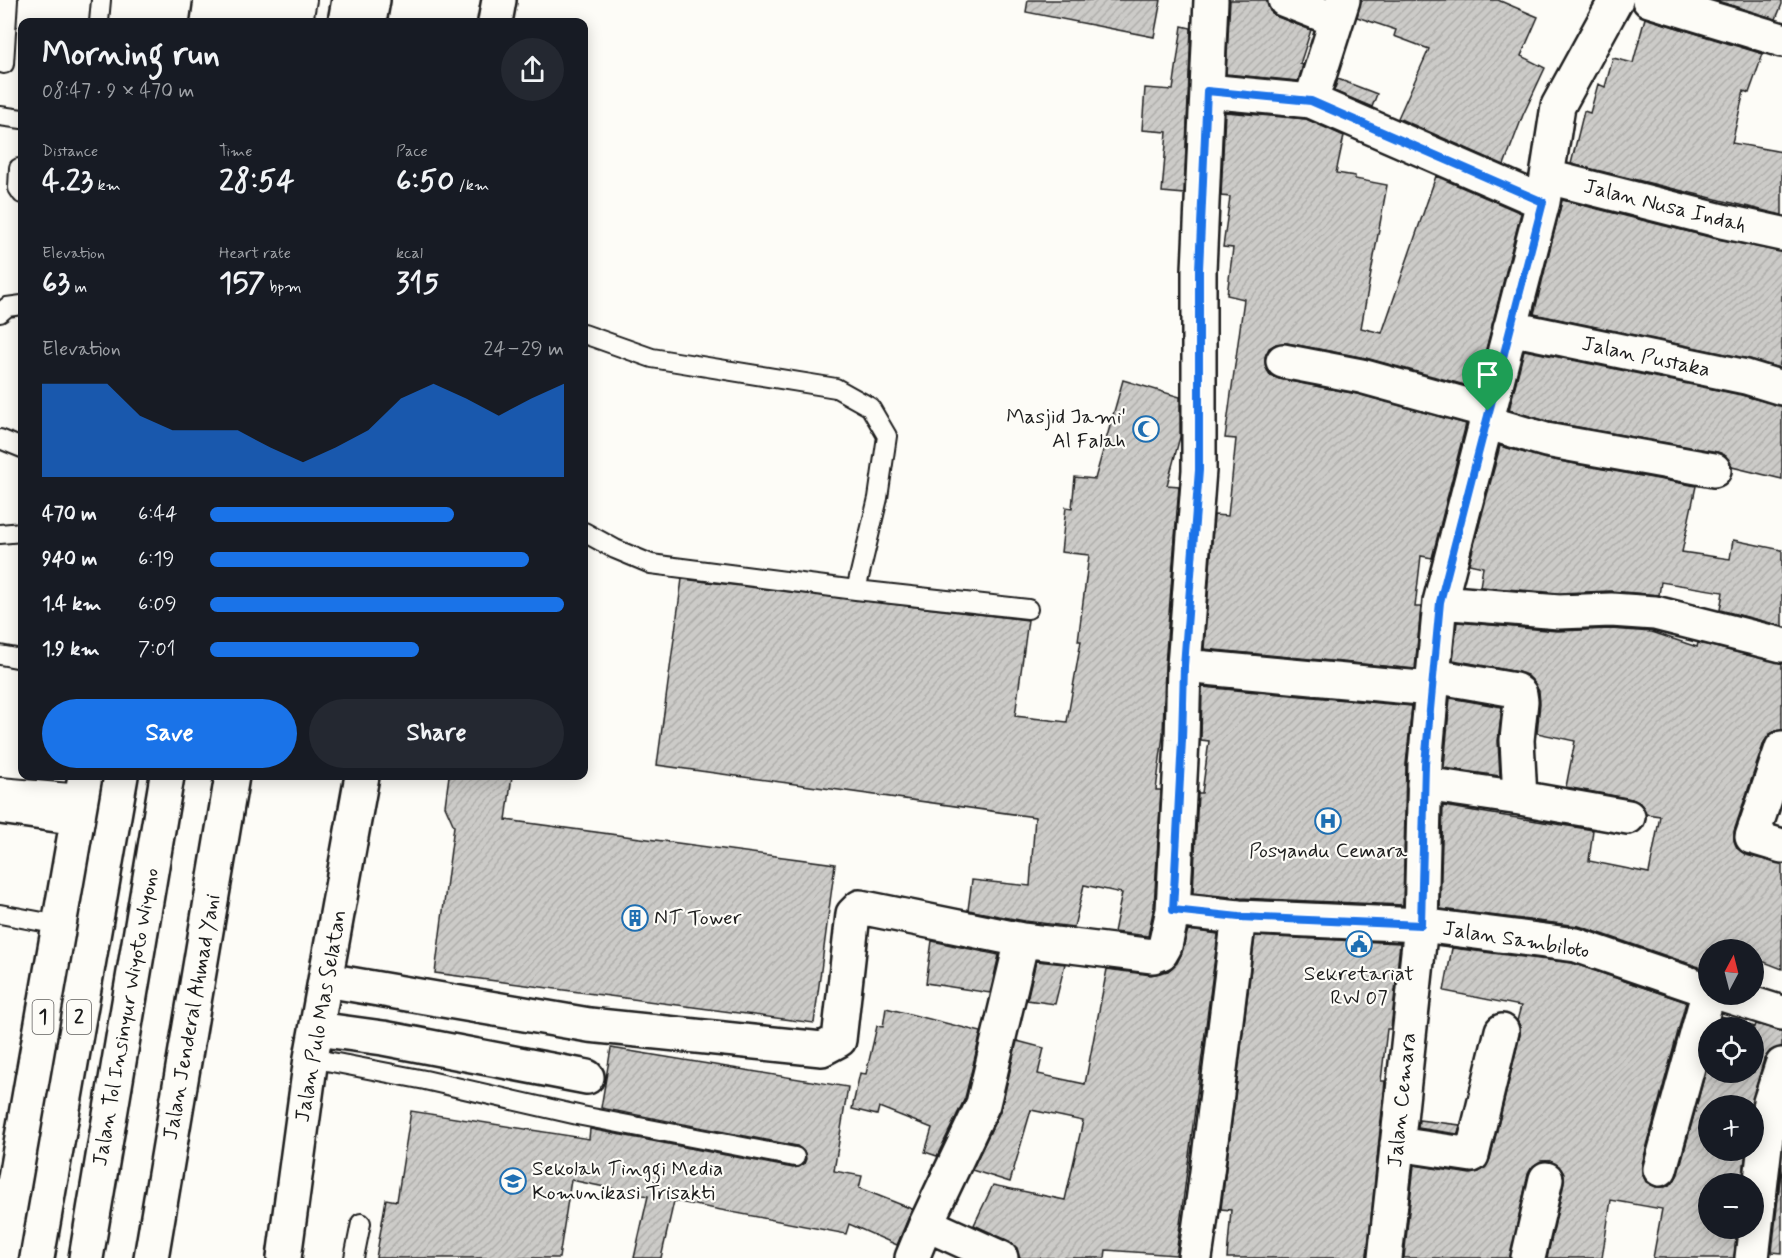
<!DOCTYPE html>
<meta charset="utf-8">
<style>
:root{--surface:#171b24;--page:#242831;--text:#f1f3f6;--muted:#9ea1a6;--accent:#1a73e8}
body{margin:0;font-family:Mynerve,sans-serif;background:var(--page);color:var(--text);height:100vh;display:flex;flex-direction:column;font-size:22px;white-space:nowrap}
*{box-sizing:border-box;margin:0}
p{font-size:20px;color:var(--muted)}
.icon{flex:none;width:33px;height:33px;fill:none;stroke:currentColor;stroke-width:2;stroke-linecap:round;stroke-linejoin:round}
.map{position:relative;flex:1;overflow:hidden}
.drawer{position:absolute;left:18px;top:18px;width:570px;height:762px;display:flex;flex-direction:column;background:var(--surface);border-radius:12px;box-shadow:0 3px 15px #0003}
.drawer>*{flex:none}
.needle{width:39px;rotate:7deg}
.tools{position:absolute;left:1698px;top:939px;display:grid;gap:12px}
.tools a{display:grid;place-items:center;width:66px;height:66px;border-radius:50%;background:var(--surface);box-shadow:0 3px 15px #0003;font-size:30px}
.pin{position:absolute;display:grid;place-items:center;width:51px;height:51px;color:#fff;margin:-62px -26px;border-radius:50% 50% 50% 0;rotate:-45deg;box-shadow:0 0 6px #0007}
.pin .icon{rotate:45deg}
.round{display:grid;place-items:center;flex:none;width:63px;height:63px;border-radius:32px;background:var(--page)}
.headline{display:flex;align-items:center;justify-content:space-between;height:102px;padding:0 24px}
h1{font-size:33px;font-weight:800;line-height:45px}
.stats{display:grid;grid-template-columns:repeat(3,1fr);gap:9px;height:102px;padding:6px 24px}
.stats div{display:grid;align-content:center}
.stats b{font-size:30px;font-weight:800}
.stats small{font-size:16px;font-weight:400}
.stats p{font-size:16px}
.chart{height:168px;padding:12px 24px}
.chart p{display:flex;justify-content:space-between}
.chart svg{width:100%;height:108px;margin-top:6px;fill:var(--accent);opacity:.7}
.button{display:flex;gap:12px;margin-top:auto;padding:12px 24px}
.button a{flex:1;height:69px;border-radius:36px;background:var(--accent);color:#fff;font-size:24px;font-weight:800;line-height:69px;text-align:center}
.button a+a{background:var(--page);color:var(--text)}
ul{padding:0 24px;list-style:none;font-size:20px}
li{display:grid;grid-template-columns:96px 72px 1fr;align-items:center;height:45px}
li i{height:15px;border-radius:8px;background:var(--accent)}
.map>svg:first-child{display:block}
</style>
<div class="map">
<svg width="1782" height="1258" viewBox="0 0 1782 1258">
<defs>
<pattern id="building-hatch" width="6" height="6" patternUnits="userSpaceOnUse" patternTransform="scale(1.5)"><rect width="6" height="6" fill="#cccbc8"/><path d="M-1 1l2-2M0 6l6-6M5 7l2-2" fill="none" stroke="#afaeab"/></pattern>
</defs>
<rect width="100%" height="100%" fill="#fdfcf7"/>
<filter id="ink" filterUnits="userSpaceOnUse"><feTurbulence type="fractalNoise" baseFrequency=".0167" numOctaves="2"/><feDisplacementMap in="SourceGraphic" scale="12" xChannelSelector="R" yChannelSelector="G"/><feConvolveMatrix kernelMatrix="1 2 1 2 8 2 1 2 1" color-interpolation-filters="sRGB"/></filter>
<g filter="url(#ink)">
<path fill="url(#building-hatch)" stroke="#1c1c1c" stroke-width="1.5" d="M1028,0H1161L1154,37L1026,12Z
M1230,0H1267L1270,11L1278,17L1311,30L1300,64L1303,65L1298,81L1226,74Z
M1361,0H1498L1538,17L1521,56L1545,68L1523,115L1504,165L1398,118L1429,49L1394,36L1396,30L1357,17Z
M1714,0H1782V4L1776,19Z
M1645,18L1763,54L1749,93L1744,91L1732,143L1782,152V215L1571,164L1584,111L1590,113L1598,84L1605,87L1613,58L1633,63Z
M1182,26L1191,28L1184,194L1162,192L1167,132L1142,130L1145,88L1173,90Z
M1338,79L1377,94L1372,107L1334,91Z
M1225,112L1306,119L1344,136L1336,173L1355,176V179L1387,185L1361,328L1382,333L1436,176L1521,213L1476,388L1366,358L1287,343L1276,344L1269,348L1265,357L1266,368L1270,375L1279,379L1357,394L1466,424L1432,558L1421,556L1415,607H1421L1415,669L1204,649L1214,515L1228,516L1236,439L1225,438L1244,299L1227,295L1233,248L1223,247L1230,197L1221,196Z
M1562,200L1717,239L1782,252V355L1779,368L1750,359L1534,314Z
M1524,350L1741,395L1782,406V479L1732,467L1726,456L1717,452L1550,422L1509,410Z
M1123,380L1180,397V437L1167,485L1179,486L1165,665L1163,735L1156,790H1161L1154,907L1148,936L1114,932L1122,893L1084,885L1074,927L1025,921L968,910L972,880L1030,886L1035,817L657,765L682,579L1028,620L1015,716L1067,722L1081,641H1078L1089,555L1061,552L1066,507L1072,508L1075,477L1095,479Z
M1500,446L1543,458L1696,486L1682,552L1730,559L1733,540L1782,550V626L1720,610L1723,592L1661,582L1659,595L1610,591L1559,593L1480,587L1483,567L1469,564Z
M1457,622L1557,631L1611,629L1652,632L1697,647L1698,643L1782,663V730L1770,734L1764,742L1734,831V840L1738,849L1746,855L1782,864V969L1754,958V950H1726L1717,946L1716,950H1708L1702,968L1579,926L1440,909L1443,806L1593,830L1589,861L1649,873L1660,816L1646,814L1640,803L1632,799L1566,787L1575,741L1537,733L1540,703L1539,691L1532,680L1527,675L1518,672L1453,660Z
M1202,687L1412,706L1406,764L1403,905L1240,898L1193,893L1198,793H1202L1209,741L1201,740Z
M1450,698L1502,707L1498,741L1500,776L1444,768Z
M449,776H512L506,820L835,864L814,1023L435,973L454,826L445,806Z
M1188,930L1218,934L1176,1255L1106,1250L1105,1258H1019L1017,1248L1009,1241L974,1225L993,1185L1065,1200L1083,1121L1031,1110L1010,1182L972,1170L1001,1109L1017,1041L1044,1048L1038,1074L1085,1084L1107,969L1151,975L1168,971L1177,963L1181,955Z
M1255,936L1400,943L1391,1029H1387L1381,1081H1385L1367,1258H1227L1231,1210L1221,1209Z
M932,941L999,955L990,993L926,983Z
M1452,948L1572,963L1686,1002L1642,1164V1173L1646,1182L1656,1187H1665L1673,1183L1678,1174L1708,1063V1072H1754V1028H1718L1721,1016L1755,1027L1756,1024L1782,1031V1047L1770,1051L1764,1059L1751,1106H1708V1150H1746L1742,1184H1708V1228H1737L1734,1258H1653L1662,1209L1611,1200L1602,1258H1547L1564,1183V1174L1559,1166L1550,1161H1541L1533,1166L1528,1174L1510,1258H1404L1414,1165L1470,1174L1479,1172L1486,1167L1490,1159L1520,1035V1026L1517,1021L1521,1006L1444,991Z
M1036,961L1065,964L1055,1004L1027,1000Z
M886,1008L981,1032L965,1098L937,1156L925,1152L932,1128L879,1107L877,1115L852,1109L860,1073L866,1074L877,1026L883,1027Z
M611,1048L848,1087L834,1171L862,1176L859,1188L912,1209L897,1245L849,1224L846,1234L674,1201L661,1258H634L648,1196L571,1180L559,1258H376L386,1199L397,1201L411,1111L589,1139L590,1129L793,1168L799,1167L804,1164L806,1159L805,1153L797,1146L601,1108Z
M1419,1120L1460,1125L1458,1134L1418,1128Z
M1782,1162V1253L1772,1252Z"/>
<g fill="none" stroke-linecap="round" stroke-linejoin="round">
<g stroke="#1c1c1c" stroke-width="22">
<path id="service" d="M99,22L101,0
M261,22L266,0
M303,22L307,0
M4,64L8,0
M0,116L22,119
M19,168L18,188L22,194
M0,313L7,307L22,305
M584,334L652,358L836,388L870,407L887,436L878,498L856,590
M0,439L22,448
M584,532L615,549L651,564L856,590L1028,609
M0,534L22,532
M0,655L22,659
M0,787L82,794
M0,914L59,925
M311,1058L425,1080L582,1116L795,1157
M354,1258L361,1223"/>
</g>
<g stroke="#1c1c1c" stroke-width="38">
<path id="minor" d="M1285,0L1336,20
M1649,0L1782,40
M1207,91L1311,101L1543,202
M1311,101L1343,0
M1548,177L1722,221L1782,234
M1510,328L1746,377L1782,388
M1283,361L1361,376L1488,411
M1485,422L1546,440L1714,470
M1440,602L1559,612L1611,610L1655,613L1782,645
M1184,666L1431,689
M1434,676L1515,690L1520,694L1521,701L1517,740L1520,798
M1782,748L1752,837L1782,846
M1424,784L1520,798L1628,817
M0,807L78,818
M1173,910L1239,917L1421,925L1576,945L1708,990
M326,980L589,1025L822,1049L839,1040L853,914L860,907L1022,940L1153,956L1161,953L1165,946L1173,910L1182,740L1184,666L1199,470V270L1211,0
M1722,994L1782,1013
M317,1029L383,1038L587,1077
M1397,1144L1472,1155L1502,1031
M1660,1169L1708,994
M926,1224L1001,1258
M912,1258L926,1224L983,1104L1022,940
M1195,1258C1212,1145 1224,1031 1239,917
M1385,1258L1421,925L1425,764L1440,602L1543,202L1558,106L1616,0
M1528,1258L1546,1179
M1752,1258L1770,1102L1782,1065"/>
</g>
<g stroke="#1c1c1c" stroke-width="38">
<path id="tertiary" d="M495,22L499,0
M284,1258L311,1058L362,776"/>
</g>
<g stroke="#1c1c1c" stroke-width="38">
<path id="trunk" d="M208,22L211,0
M345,22L349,0
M1,1258L85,776
M151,1258L232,776"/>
</g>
<g stroke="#1c1c1c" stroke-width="38">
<path id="motorway" d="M238,22L242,0
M286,22L289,0
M369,22L373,0
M37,1258L121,776
M86,1258L167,776"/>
</g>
<use href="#service" stroke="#fdfcf7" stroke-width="18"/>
<use href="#minor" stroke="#fdfcf7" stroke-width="33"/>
<use href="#tertiary" stroke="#fdfcf7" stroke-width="33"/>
<use href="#trunk" stroke="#fdfcf7" stroke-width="33"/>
<use href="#motorway" stroke="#fdfcf7" stroke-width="33"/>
</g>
</g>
<g fill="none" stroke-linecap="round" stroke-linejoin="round" filter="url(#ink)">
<g stroke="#fff" stroke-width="12">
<path id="route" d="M1207,91L1311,101L1543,202L1440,602L1425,764L1421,925L1239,917L1173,910L1182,740L1184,666L1199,470V270Z"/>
</g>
<use href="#route" stroke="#1a73e8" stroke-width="8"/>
</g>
<defs>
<g id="mosque-ring" transform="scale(1.35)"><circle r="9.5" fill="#fdfcf7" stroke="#1f6fb2" stroke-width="1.5"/><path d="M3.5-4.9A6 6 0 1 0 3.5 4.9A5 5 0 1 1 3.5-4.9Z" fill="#1f6fb2"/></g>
<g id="hospital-ring" transform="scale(1.35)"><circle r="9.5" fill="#fdfcf7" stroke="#1f6fb2" stroke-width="1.5"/><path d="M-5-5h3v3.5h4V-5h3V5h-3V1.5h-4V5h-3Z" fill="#1f6fb2"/></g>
<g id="building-ring" transform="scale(1.35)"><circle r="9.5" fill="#fdfcf7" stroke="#1f6fb2" stroke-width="1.5"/><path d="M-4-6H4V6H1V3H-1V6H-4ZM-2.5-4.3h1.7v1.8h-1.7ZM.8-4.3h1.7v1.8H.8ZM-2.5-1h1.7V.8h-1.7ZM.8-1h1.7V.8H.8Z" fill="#1f6fb2"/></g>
<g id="civic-ring" transform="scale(1.35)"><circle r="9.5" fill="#fdfcf7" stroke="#1f6fb2" stroke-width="1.5"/><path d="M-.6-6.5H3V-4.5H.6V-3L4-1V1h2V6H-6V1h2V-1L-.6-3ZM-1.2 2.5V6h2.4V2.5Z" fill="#1f6fb2"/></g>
<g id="university-ring" transform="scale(1.35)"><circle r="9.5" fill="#fdfcf7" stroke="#1f6fb2" stroke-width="1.5"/><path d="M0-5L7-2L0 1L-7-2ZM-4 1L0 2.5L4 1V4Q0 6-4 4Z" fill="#1f6fb2"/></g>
</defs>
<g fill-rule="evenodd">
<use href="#mosque-ring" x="1146" y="429"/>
<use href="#hospital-ring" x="1328" y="821"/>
<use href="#building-ring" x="635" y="918"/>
<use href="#civic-ring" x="1359" y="944"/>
<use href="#university-ring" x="513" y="1181"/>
</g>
<g text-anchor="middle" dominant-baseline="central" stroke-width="4.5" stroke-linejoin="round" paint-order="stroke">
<g fill="#fdfcf7" stroke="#605f5e" stroke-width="1.5">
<rect x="32.5" y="1000" width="21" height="34" rx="4.5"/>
<rect x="67" y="1000" width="24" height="34" rx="4.5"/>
</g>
<g font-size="20" font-weight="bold" fill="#1c1c1c">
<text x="43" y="1017">1</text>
<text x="79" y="1017">2</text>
</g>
<g font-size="21" fill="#1c1c1c" stroke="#fdfcf7">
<text transform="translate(1665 206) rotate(14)">Jalan Nusa Indah</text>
<text transform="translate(1646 357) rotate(12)">Jalan Pustaka</text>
<text transform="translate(1516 940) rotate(9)">Jalan Sambiloto</text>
<text transform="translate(321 1016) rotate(-80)">Jalan Pulo Mas Selatan</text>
<text transform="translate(126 1017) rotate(-80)">Jalan Tol Insinyur Wiyoto Wiyono</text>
<text transform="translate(192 1017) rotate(-80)">Jalan Jenderal Ahmad Yani</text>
<text transform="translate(1402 1100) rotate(-84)">Jalan Cemara</text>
</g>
<g font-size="21" fill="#1c1c1c" stroke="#fdfcf7">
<text x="1126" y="417" text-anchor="end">Masjid Jami'<tspan x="1126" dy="24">Al Falah</tspan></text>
<text x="1328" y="851">Posyandu Cemara</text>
<text x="654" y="918" text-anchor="start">NT Tower</text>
<text x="1359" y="974">Sekretariat<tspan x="1359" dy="24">RW 07</tspan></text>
<text x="532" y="1169" text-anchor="start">Sekolah Tinggi Media<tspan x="532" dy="24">Komunikasi Trisakti</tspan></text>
</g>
</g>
</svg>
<div class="tools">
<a><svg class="needle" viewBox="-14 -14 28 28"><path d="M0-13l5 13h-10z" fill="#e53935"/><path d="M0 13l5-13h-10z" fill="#9ea1a6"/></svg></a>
<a><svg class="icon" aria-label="locate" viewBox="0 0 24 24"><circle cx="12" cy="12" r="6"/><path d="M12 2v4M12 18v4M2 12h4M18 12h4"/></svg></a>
<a>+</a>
<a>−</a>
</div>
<div class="pin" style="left:1488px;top:411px;background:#1e9e55"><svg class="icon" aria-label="arrive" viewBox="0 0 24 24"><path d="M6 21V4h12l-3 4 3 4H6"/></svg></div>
<section class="drawer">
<div class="headline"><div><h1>Morning run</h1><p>08:47 · 9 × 470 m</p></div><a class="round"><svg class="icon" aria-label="share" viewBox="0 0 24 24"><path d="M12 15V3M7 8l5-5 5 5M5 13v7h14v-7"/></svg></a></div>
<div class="stats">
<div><p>Distance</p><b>4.23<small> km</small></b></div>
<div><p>Time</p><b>28:54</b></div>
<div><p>Pace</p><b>6:50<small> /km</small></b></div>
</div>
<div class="stats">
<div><p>Elevation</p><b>63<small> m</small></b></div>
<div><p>Heart rate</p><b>157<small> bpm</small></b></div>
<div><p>kcal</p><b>315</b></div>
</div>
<div class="chart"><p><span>Elevation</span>24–29 m</p>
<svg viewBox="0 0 160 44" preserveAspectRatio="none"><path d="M0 44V6L10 6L20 6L30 19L40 25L50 25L60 25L70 32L80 38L90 32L100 25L110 12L120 6L130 12L140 19L150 12L160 6V44z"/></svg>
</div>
<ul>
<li><b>470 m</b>6:44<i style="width:69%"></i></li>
<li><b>940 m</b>6:19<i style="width:90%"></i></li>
<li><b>1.4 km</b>6:09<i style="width:100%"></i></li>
<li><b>1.9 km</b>7:01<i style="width:59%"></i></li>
</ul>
<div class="button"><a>Save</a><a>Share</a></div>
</section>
</div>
